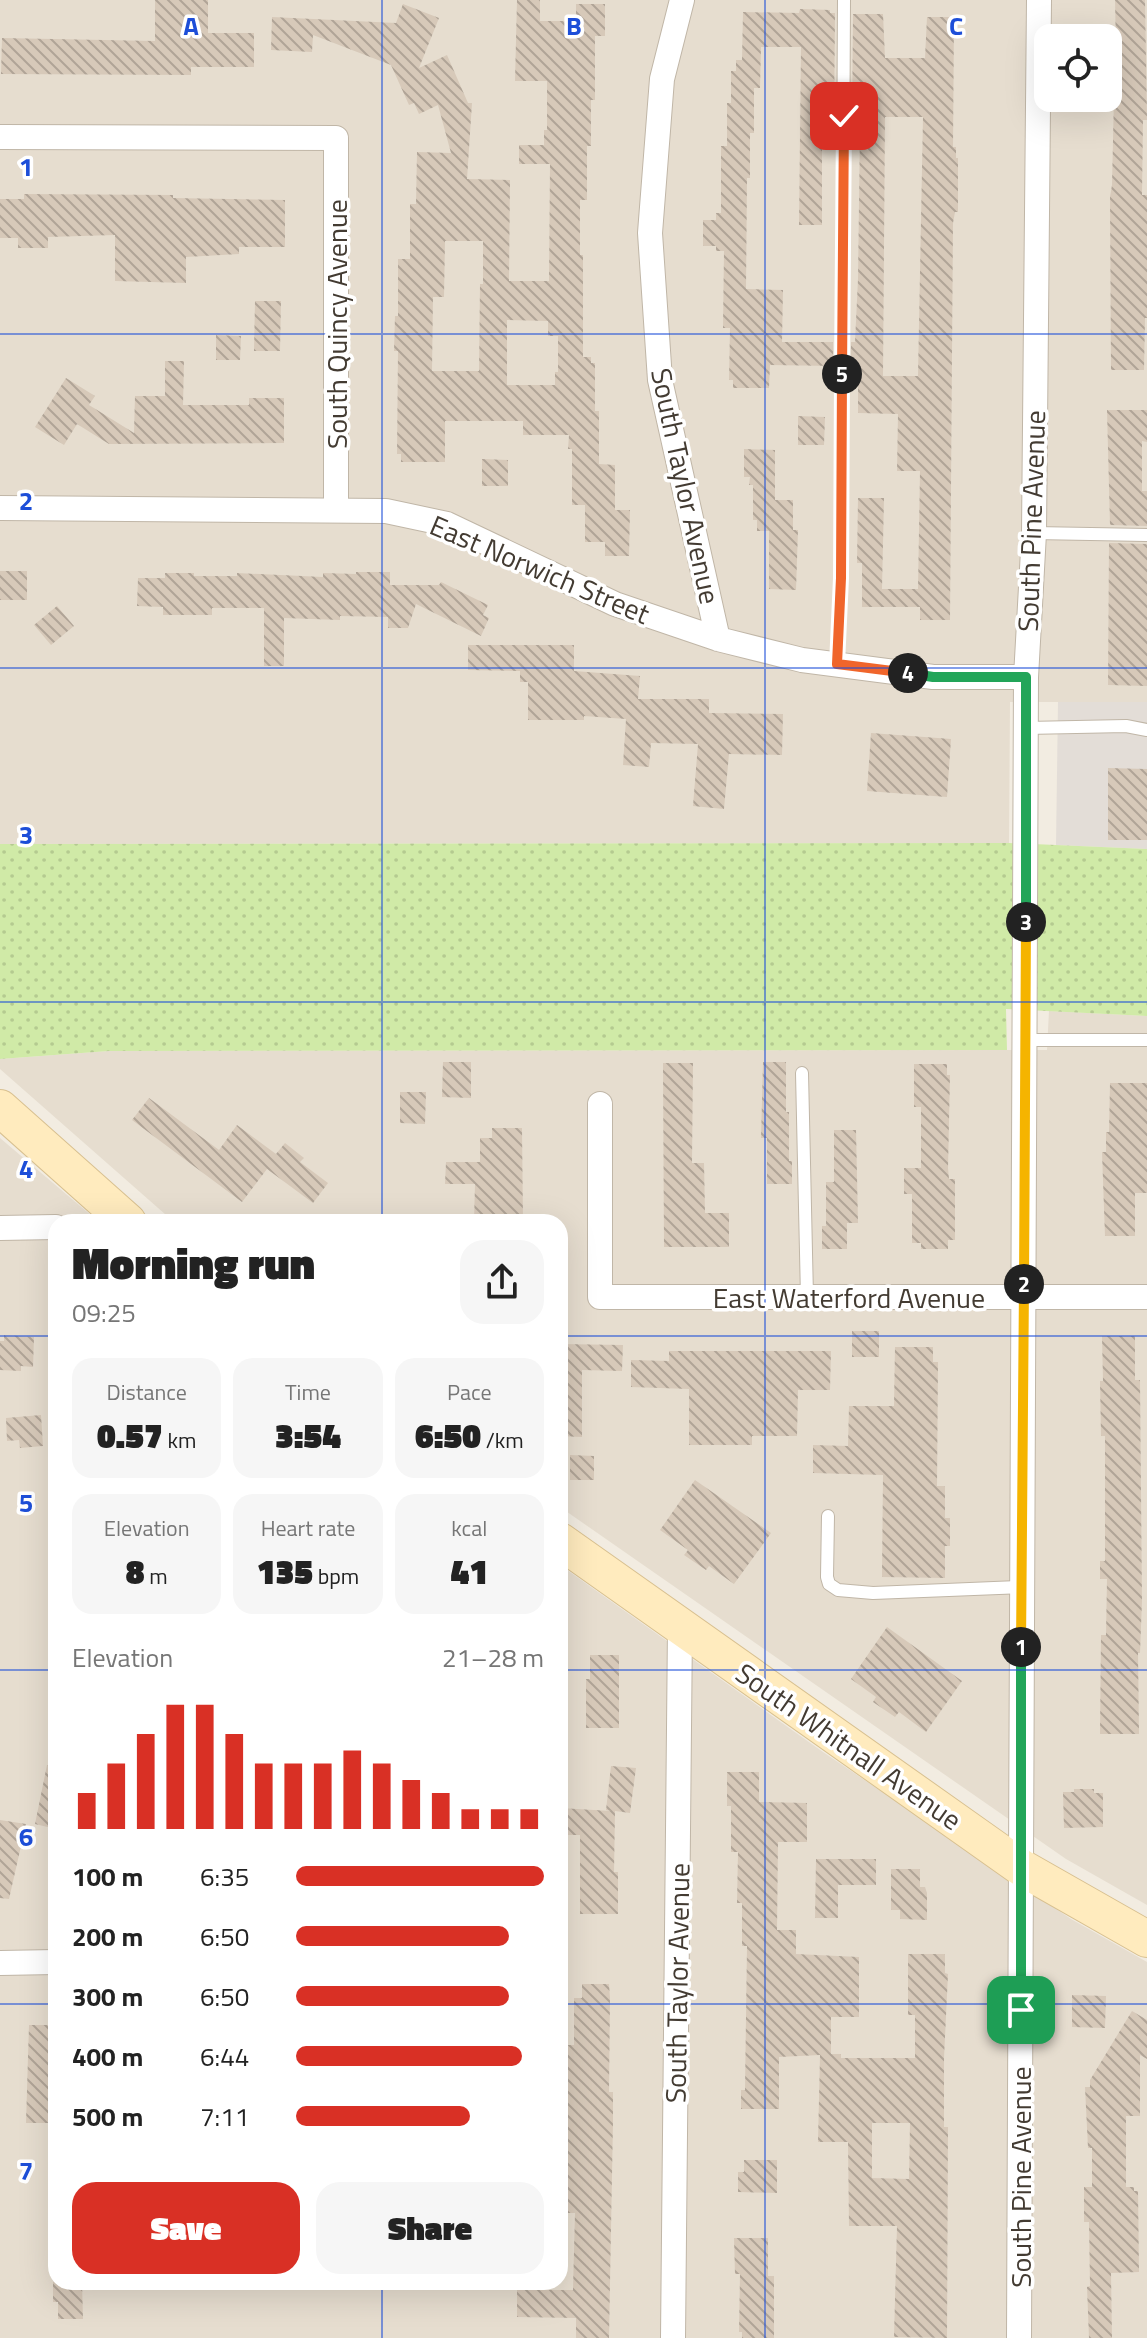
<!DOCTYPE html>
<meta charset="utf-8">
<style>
:root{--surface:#fff;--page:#f6f6f6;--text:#222;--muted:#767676;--accent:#d93025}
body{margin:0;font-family:"Titillium Web",sans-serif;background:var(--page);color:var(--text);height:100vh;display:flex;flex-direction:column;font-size:30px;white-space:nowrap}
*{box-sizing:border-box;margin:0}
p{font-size:26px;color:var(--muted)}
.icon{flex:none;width:44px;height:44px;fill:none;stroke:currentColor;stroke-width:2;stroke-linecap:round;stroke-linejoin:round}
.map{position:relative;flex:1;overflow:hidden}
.sheet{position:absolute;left:48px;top:1214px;width:520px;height:1076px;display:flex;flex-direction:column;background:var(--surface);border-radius:24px;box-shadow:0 8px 32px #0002}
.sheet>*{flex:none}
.fabs{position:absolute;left:1034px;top:24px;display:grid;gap:16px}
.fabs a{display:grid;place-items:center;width:88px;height:88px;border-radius:16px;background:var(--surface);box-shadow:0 8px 32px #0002;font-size:40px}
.pin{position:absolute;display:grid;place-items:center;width:68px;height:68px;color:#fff;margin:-34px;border-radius:16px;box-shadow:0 4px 12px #0006}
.km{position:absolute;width:40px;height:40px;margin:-20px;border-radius:50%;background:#222;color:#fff;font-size:22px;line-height:40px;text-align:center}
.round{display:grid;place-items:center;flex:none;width:84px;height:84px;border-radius:24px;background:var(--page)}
.summary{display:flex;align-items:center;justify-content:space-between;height:136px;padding:0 24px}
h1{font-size:44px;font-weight:800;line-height:60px}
.stats{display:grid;grid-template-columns:repeat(3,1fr);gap:12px;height:136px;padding:8px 24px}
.stats div{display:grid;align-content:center;border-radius:20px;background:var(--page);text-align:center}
.stats b{font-size:34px;font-weight:800}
.stats small{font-size:22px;font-weight:400}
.stats p{font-size:22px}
.chart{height:224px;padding:16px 24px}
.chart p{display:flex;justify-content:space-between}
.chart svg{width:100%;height:144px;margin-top:8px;stroke:var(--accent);stroke-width:6}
.action{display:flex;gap:16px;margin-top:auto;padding:16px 24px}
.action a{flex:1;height:92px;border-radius:24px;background:var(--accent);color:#fff;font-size:32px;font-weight:800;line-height:92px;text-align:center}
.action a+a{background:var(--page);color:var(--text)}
ul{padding:0 24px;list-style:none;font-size:26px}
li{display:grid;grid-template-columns:128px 96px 1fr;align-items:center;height:60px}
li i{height:20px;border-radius:10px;background:var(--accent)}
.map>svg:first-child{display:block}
</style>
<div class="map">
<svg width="1147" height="2338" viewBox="0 0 1147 2338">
<defs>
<pattern id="grass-dots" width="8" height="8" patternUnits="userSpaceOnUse" patternTransform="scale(2)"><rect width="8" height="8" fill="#d0eaa7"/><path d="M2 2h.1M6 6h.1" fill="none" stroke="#b4ca90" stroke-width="1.8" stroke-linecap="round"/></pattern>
<pattern id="building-back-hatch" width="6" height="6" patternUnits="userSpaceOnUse" patternTransform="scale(2)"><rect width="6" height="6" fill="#d7c9b9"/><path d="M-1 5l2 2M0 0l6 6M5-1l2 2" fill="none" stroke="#b0a497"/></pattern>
</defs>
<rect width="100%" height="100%" fill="#f2ece1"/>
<path fill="#e6ddcf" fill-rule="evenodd" d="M0,0H1147V702H1010L1009,843L0,844ZM1048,38H1108V98H1048Z
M1049,1011L1147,1016V1905L1066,1859L560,1507V1222H174L0,1069V1059L109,1051L1047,1050Z
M0,1138L99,1222H56V2282H560V1565L823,1752L1071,1919L1147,1962V2338H0Z"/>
<path fill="#e3ddd7" d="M1058,702H1147V849L1056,845Z"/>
<path fill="url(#grass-dots)" d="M1009,843L1147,849V1016L1006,1009L1007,1050L109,1051L0,1059V844Z"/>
<path fill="url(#building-back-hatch)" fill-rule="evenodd" d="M155,0H208V33H254V67H191V75L1,74L2,38L155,41Z
M517,0H540V21H576V4H605V36H595V100H591V146H587V200H580V255H583V357H591V363H595V411H599V464L615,465V510H630L629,556H605V542H585V505H572V449H568L569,435H523V421H445V462H401V454H397L398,351H394L395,316H398V259H410V204H416L417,152L451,153L438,105L419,114L414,103L409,105L391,65L313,35L312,52L271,50L272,17L396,23L403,4L439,18L419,68L447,55L468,103H472L467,179L510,180L509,281H549L550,164H519V145H544V130H547V81H515ZM445,241H483V284H480L479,371H432L433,297H444ZM507,320L548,321V336H558V372H555V385H507Z
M1115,0H1145L1147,120H1143L1142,195H1147V318H1145L1144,370H1111L1110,197L1112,185L1114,96H1117Z
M800,9L830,10V13H835L834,126L822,125V225H799L801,47H761L760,88H754V133H750V178H747L746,289L783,290L782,342H833V366L770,365L769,388H733V380H729L730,328H723L724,251H716V246H703V220H716V213H721V146H727V103H731V71H736V60H742L743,12L799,13Z
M853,14H883L885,58H925L927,17H954L953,147H956V158H958V212H955L953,223L950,620H920V607H862V563H857L858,498H884L882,589H918L920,471H897L898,414L858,413V367H851V342H855L858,279L860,126H852ZM885,117H923L918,376H883Z
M24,194L173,195V198L285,200V247H239V254L186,257V283L115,281V235L48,237V248H18V238H0V199H24Z
M255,301H281L280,351H254Z
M216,335L241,336L240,360H216Z
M165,361H184L183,405H249V398H284V443L109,444L77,424L64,445L35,427L66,378L95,396L89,405L134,433L135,396H165Z
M1107,410H1147V442L1142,441V491H1147V526L1110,525Z
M798,416L825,417L824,445H798Z
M744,449L775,450V500H793V530H798L796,590L769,589V531H757V520H753V485H749L750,477H744Z
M482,459L508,460V486H482Z
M1109,543L1147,544V686L1108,685Z
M0,571H27V600H0Z
M356,572H390V585H439L441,582L488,605L483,615L489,618L481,636L416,604L408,628H388V617L340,616V620L284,618V666H264V608H212V615H163V607L137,606L138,578H165V573H194V576H237V573L323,577V573L356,574Z
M57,606L74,626L51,645L34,625Z
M468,645H574V671L640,676L638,699H709V713L783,714L782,755L729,754L724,809L693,806L698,744L651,743L649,767L623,765L626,719L584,716V720H528V682H520V671L468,670Z
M871,733L951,739L947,797L867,791Z
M1108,768L1147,769V840H1108Z
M443,1062H471V1098L442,1097Z
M763,1062H786V1112H789V1161H792V1184H767V1138H761Z
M663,1063H693L692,1163H704L705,1213H729V1247H664Z
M914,1064H947V1075H950L948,1168L949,1179H955V1240H948V1249H921V1243H912V1194H904V1168H921V1107H914Z
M1110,1083H1147V1193H1135V1236H1105L1102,1152H1106V1132H1109Z
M400,1092H426L425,1124L400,1123Z
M149,1098L219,1150L237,1125L276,1154L285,1143L304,1158L300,1162L328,1183L313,1203L267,1169L242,1202L132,1120Z
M492,1128H522L523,1222H474L475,1184H445L446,1162H480V1138H492Z
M834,1130H856L858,1223H847V1249H822V1226H826V1182H834Z
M852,1331H879V1357H852Z
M4,1335L34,1337L33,1367L21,1366V1371L0,1370V1341H4Z
M1102,1336H1135V1380H1140L1142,1601L1140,1653H1138L1139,1734H1100L1101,1635H1106L1107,1579H1100V1561H1105V1436H1101L1100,1381H1103Z
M560,1344L623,1345L622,1371L582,1370V1437L560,1436Z
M895,1347H933V1362H938L937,1486H945V1518H950V1546H945V1578L882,1577L883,1475L813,1473V1445L848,1446L849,1406H894Z
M669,1351H831L830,1390H798L797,1436H752V1445H689V1389L631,1387V1360L669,1361Z
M41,1415L43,1446L20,1448L19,1440L7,1441L6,1418Z
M570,1455L594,1456V1480H570Z
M695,1480L771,1533L734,1584L709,1566L706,1570L684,1555L688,1550L660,1530Z
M887,1627L962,1681L926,1732L899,1712L895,1717L873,1702L876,1697L851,1679Z
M590,1655H619V1728H586V1679H590Z
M47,1765L56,1766V1829L35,1824Z
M611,1766L636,1768L630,1813L615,1811L614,1872H618V1914H580V1835H560V1808L611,1811L606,1810Z
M727,1772H759V1802L807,1803V1842H778L777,1930H796V1954L859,1957V2017H831V2054H841V2058H915V2015H908V1954H945V1973L948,1974L944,2058V2127H948L947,2338L894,2337L897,2226H849L848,2142H818L820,2055L779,2057V2109H741V2090H745L747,1946H742V1903H737L738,1852H731V1806H727ZM872,2123H910L909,2179L872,2178Z
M1074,1789H1094V1793H1103V1827L1064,1828L1063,1792H1074Z
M0,1820L26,1824L9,1899L0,1898Z
M816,1859H876V1885H838V1918H815Z
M891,1869H920V1887H925L927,1893V1920L900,1919V1910H891Z
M582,1984H609L610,1998L609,2092H613V2122L609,2338H576V2318L517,2317V2290H573L575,2213H563V2164H560V2136H567L564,2045H574V1998H582Z
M1072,1995L1106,1996L1105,2028L1072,2027Z
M1132,2011L1147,2020V2059L1140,2055V2116H1126V2187H1134V2191H1138L1139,2272L1111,2273L1112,2338H1089L1087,2287L1090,2286L1089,2222H1084V2187H1092V2148H1088L1085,2087H1090V2080Z
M29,2025H54L56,2123H26Z
M744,2160H777V2193L738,2192V2172H744Z
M734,2238H768V2276H774V2338H742V2332H739L740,2274H735Z
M53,2282H82L83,2319H58V2302H53Z"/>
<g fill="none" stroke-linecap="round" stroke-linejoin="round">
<g stroke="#c0b6a7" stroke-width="14">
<path id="lane" d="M1034,533L1147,535
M837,664L841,578L844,0
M1026,728L1126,726L1147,730
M1025,1040H1147
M802,1073L807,1297
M828,1516L827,1577L829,1584L838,1590L873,1593L1021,1587"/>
</g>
<g stroke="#c0b6a7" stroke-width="26">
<path id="street" d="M682,0L662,79L650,233L660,380L718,639
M0,137L336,138V510
M0,508L386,511L447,524L615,604L718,639L802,660L933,677H1026
M600,1104V1297H1147
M0,1228L56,1227
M0,1963L56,1962
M673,2338L680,1627
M1019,2338L1026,677L1034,533L1039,0"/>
</g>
<g stroke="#d8c090" stroke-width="38">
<path id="secondary" d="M0,1108L128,1222
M560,1541L1022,1868L1147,1939"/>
</g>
<use href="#lane" stroke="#fff" stroke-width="12"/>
<use href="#street" stroke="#fff" stroke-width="24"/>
<use href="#secondary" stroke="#ffebbe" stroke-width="36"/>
</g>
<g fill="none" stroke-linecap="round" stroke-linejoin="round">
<g stroke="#fff" stroke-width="16">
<path id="split-1" d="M1021,1647V2010"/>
</g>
<g stroke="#fff" stroke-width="16">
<path id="split-2" d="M1021,1647L1024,1284"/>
</g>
<g stroke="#fff" stroke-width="16">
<path id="split-3" d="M1024,1284L1026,922"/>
</g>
<g stroke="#fff" stroke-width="16">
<path id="split-4" d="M908,673L933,677H1026V922"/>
</g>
<g stroke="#fff" stroke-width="16">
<path id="split-5" d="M842,374L841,578L837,664L908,673"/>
</g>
<g stroke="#fff" stroke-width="16">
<path id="split-6" d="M842,374L844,116"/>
</g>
<use href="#split-1" stroke="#22a559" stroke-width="10"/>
<use href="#split-2" stroke="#f5b400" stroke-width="10"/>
<use href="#split-3" stroke="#f5b400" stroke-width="10"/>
<use href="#split-4" stroke="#22a559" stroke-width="10"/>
<use href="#split-5" stroke="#f0652b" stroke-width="10"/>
<use href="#split-6" stroke="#f0652b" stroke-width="10"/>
</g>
<path fill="none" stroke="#1d4ed8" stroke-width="2" stroke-opacity="0.55" d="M382,0V1222M765,0V2338M0,334H1147M0,668H1147M0,1002H1147M0,1336H56M560,1336H1147M0,1670H56M560,1670H1147M0,2004H56M560,2004H1147M382,2282V2338"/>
<g text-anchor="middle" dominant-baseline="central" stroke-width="7" stroke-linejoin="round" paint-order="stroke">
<g font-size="28" fill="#433b32" stroke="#fff">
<text transform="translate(336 324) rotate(-90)">South Quincy Avenue</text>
<text transform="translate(686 486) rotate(78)">South Taylor Avenue</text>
<text transform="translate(1031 521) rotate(-88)">South Pine Avenue</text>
<text transform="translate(540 569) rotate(23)">East Norwich Street</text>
<text x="849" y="1297">East Waterford Avenue</text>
<text transform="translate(849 1746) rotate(35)">South Whitnall Avenue</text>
<text transform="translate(677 1983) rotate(-89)">South Taylor Avenue</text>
<text transform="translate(1020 2177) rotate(-90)">South Pine Avenue</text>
</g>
</g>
<g font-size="26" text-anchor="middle" font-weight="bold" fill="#1d4ed8" stroke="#fff" stroke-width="7" stroke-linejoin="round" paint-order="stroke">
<text x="191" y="35">A</text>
<text x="574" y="35">B</text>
<text x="956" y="35">C</text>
<text x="26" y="176">1</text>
<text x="26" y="510">2</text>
<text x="26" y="844">3</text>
<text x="26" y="1178">4</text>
<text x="26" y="1512">5</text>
<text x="26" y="1846">6</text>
<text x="26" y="2180">7</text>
</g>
</svg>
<div class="fabs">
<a><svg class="icon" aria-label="locate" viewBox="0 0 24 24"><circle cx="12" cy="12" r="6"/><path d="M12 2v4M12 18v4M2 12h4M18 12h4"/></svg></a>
</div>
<div class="pin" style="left:1021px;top:2010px;background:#1e9e55"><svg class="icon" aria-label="arrive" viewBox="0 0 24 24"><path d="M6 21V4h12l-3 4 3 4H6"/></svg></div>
<div class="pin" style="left:844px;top:116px;background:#d93025"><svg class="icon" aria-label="check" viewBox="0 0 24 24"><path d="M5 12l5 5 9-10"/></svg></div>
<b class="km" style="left:1021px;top:1647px">1</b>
<b class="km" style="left:1024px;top:1284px">2</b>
<b class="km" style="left:1026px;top:922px">3</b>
<b class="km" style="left:908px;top:673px">4</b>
<b class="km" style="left:842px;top:374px">5</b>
<section class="sheet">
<div class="summary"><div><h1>Morning run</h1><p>09:25</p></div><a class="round"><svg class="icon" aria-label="share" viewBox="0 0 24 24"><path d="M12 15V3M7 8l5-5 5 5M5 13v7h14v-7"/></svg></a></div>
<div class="stats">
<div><p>Distance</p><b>0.57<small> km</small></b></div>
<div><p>Time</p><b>3:54</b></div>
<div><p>Pace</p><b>6:50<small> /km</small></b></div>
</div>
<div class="stats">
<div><p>Elevation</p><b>8<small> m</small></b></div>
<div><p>Heart rate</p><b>135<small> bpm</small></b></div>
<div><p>kcal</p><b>41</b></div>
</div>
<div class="chart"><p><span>Elevation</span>21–28 m</p>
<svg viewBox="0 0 160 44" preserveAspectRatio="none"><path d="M5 44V33M15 44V24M25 44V15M35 44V6M45 44V6M55 44V15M65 44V24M75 44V24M85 44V24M95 44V20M105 44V24M115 44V29M125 44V33M135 44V38M145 44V38M155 44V38"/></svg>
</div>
<ul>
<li><b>100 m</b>6:35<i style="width:100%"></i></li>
<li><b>200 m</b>6:50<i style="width:86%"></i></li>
<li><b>300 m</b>6:50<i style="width:86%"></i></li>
<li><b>400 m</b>6:44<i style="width:91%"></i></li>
<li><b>500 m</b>7:11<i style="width:70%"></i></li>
</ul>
<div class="action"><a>Save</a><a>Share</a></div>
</section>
</div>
